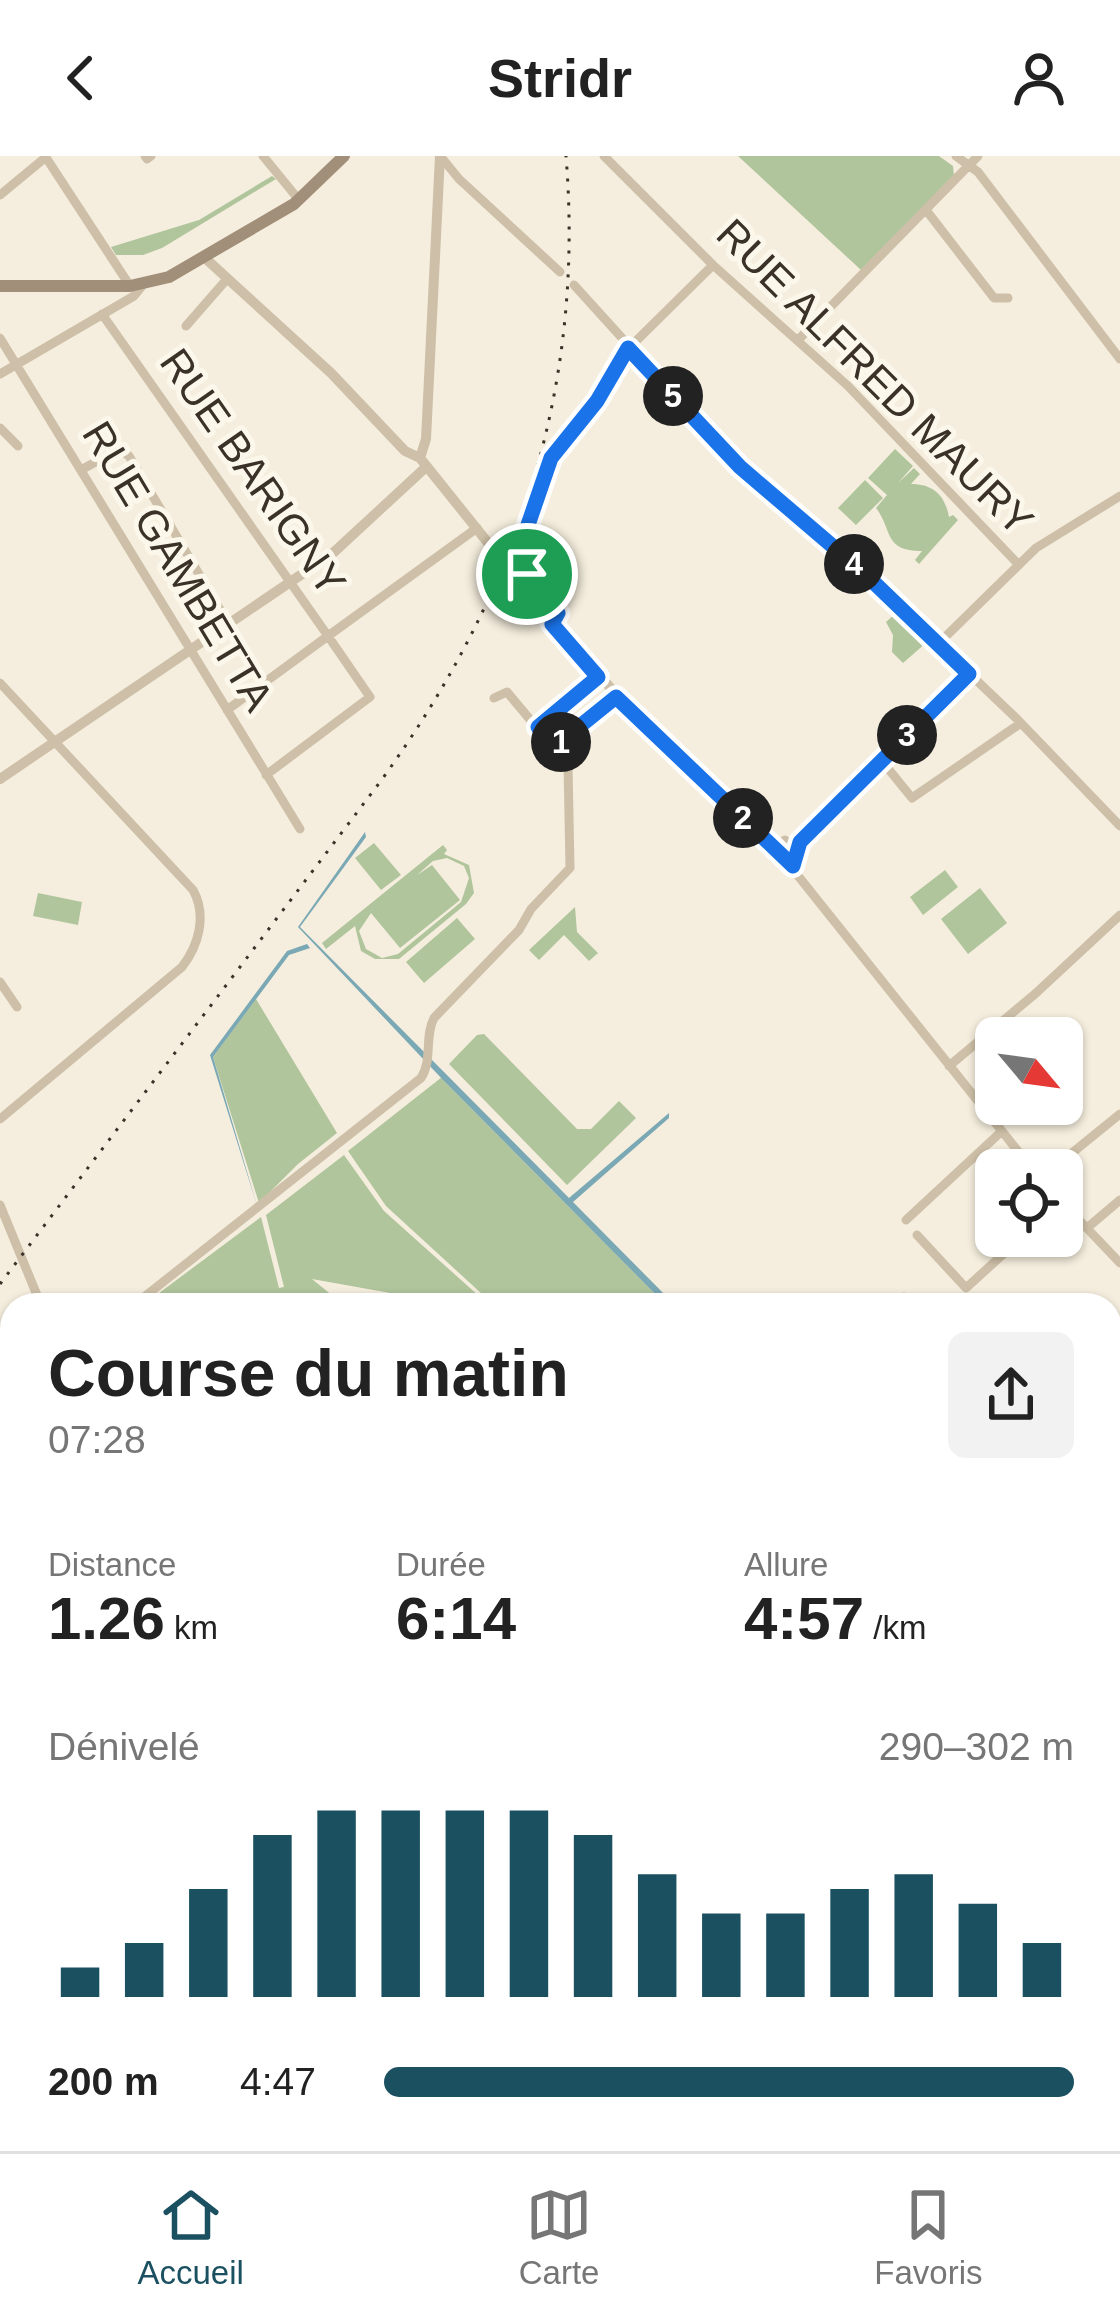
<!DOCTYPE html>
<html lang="fr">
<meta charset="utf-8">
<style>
:root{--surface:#fff;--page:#f2f2f2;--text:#222;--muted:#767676;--line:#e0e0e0;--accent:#1a5060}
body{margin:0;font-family:Arial,sans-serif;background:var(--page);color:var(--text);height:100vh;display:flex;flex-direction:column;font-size:45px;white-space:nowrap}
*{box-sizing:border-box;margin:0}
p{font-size:39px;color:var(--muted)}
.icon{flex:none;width:66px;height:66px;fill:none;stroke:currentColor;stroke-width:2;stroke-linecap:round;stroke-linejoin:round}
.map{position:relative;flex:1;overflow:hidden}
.panel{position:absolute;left:0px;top:1137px;width:1122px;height:858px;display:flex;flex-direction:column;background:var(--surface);border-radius:36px 36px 0 0;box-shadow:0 3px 9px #0004}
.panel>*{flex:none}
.needle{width:78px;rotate:119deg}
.tools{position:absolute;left:975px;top:861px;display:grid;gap:24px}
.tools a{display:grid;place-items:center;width:108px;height:108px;border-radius:18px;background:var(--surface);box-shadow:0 3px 9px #0004;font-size:60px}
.pin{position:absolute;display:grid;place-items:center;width:102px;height:102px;color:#fff;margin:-51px;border:6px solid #fff;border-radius:50%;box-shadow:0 3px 12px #0007}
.km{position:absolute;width:60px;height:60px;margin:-30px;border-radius:50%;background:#222;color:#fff;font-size:33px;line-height:60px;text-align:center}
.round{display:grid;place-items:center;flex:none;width:126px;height:126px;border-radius:18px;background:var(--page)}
.summary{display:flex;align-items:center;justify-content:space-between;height:204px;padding:0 48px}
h1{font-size:66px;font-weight:700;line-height:90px}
.stats{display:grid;grid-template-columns:repeat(3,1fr);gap:18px;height:204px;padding:12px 48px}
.stats div{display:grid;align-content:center}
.stats b{font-size:60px;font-weight:700}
.stats small{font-size:33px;font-weight:400}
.stats p{font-size:33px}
.chart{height:336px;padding:24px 48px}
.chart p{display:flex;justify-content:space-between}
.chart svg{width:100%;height:216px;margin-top:12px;stroke:var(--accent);stroke-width:6}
ul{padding:0 48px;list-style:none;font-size:39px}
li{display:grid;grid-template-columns:192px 144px 1fr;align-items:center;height:90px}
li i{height:30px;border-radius:15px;background:var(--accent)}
header{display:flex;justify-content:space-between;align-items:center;height:156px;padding:0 48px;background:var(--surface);font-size:54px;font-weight:700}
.dock{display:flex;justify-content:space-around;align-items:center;height:168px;border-top:3px solid var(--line);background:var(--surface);font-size:33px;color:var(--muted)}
.dock a{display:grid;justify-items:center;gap:6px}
.dock .current{color:var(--accent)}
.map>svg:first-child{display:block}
</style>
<header><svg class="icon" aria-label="back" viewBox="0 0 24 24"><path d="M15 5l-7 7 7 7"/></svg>Stridr<svg class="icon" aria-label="person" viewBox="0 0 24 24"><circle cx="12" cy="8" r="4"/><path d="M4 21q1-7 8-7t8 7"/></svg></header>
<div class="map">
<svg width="1120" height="1995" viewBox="0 0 1120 1995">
<rect width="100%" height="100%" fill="#f5eede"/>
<path fill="#b0c59c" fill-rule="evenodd" d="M738,0H939L953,10L954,20L861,114Z
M272,20L276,23L162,92L143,99H116L111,91L199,64Z
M895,293L913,310L898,327L914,312L920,318L911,328C933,328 945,339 949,361L953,359L958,364L919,408L915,404L922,395C883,395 893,374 876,352L887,339L868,322Z
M865,324L883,342L856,369L838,352Z
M897,456L927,486L903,507L892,496L893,479L886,466Z
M374,687L401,719L381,734L355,702Z
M443,689L447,694L444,698L469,709L474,737L466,748L399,803H375L361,795L355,770L326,793L322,787ZM447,702L464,710L469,722L461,746L398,798L382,802L366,793L359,775L371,757L400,792L460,744L432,709L417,719L433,705Z
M945,714L958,731L923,759L910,741Z
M980,732L1007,767L968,798L941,763Z
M38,737L82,746L78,769L33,760Z
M575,751L577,776L598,797L589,805L564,779L539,804L529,794Z
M457,762L475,783L424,827L406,806Z
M256,843L337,977L298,1008L259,1047L213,901Z
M484,878L577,973H591L619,945L636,962L567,1029L449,908L477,879Z
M442,921L445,926L666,1149H494L386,1050L348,995Z
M344,999L384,1055L489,1149H457L312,1123L344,1149H143L261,1061L279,1132L284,1131L266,1059Z
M12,1280V1632L0,1631V1295Z
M1120,1376V1904L1110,1902V1381Z
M1110,1920L1120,1923V1995H936L937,1983H1110Z"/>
<path fill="#7aa8b4" d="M365,676L366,681L300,771L569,1042L669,957V962L573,1046L675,1149H666L445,926L298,771Z
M307,788L310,792L289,799L213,901L258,1053L210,899L287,795Z"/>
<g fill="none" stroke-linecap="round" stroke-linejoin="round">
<path stroke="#cec0a8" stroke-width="9" d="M45,0L130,130
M145,0L147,3L151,0
M263,0L299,44
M604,0L713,109L848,230L1019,409
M956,0L978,16L1120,203
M441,1L459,23L560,116
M0,39L46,1
M926,54L994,142H1008
M574,129L739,311L864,417L1018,564L1120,670
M102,158L328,480L477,372
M186,170L227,123
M0,182L300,673
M799,183L978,0
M0,218L134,140L143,129
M0,272L18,290
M81,314L119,293L129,300L228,467
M552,468L558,462L557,454L517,402L556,293L597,245L629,192L713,109
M938,488L1036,392L1120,340
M0,527L193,734C207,759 199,789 182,811L0,963
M227,554L328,480L370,541L266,619
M538,571L598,521
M555,591L616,541
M881,604L912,642L1021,567
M779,696L778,689L785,684L796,691
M783,701L1033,1014
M793,710L799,685L969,517
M0,826L17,851
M949,910L1035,838L1120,759
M1051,1014L1120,958
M1062,1046L1120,1107
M0,1049L41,1149
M906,1064L1002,975
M1087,1072L1120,1044
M917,1079L966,1132L1023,1080
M134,1149L421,922C433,904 424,881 434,862L519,774L531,753L570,712L568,609L507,536L494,542
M895,1149L904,1141
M1110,1186L1120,1178
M0,1820L12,1806
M698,1983L740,1995
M103,1991L125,1993
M139,1995L143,1983
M208,1995L213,1983
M389,1995L395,1983"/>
<path stroke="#cec0a8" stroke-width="10" d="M205,102L331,217L405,295L420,302L497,398
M420,302L426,283L440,0
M508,412L638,564L783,701
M0,623L333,397L425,312"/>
<path stroke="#a28f79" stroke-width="12" d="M0,130H130L169,121L294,48L344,0
M0,1868L12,1883
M96,1983L106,1995"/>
<path stroke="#3a3129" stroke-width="3" stroke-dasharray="3 9" stroke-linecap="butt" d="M0,1128L380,626C517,438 585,234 566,0"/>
</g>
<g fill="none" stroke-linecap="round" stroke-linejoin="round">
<g stroke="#fff" stroke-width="24">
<path id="route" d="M628,192L740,311L864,417L969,518L800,686L793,710L616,541L554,591L538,571L598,521L552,468L558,457L518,407V398L551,302L597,245Z"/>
</g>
<use href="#route" stroke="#1a73e8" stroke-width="15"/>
</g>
<g text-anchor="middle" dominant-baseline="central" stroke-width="10" stroke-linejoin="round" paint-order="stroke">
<g font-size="42" fill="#3a3129" stroke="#fbf7eb">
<text transform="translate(875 221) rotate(45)">RUE ALFRED MAURY</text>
<text transform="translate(253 316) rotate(55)">RUE BARIGNY</text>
<text transform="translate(178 410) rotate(59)">RUE GAMBETTA</text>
</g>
</g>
</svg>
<div class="tools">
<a><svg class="needle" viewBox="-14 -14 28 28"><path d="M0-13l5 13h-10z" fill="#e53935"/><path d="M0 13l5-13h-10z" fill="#767676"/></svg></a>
<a><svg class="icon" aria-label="locate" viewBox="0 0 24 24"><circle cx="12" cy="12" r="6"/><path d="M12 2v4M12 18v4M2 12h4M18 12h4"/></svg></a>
</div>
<div class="pin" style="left:527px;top:418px;background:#1e9e55"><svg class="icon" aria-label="arrive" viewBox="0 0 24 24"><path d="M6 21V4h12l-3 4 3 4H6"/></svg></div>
<b class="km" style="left:561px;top:586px">1</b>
<b class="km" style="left:743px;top:662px">2</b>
<b class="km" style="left:907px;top:579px">3</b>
<b class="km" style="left:854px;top:408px">4</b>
<b class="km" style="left:673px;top:240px">5</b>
<section class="panel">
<div class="summary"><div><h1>Course du matin</h1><p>07:28</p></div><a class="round"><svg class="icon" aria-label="share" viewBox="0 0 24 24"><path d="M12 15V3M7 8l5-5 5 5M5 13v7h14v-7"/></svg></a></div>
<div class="stats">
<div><p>Distance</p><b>1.26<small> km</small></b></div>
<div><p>Durée</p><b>6:14</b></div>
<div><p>Allure</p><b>4:57<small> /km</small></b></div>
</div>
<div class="chart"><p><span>Dénivelé</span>290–302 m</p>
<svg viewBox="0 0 160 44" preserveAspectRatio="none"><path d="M5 44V38M15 44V33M25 44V22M35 44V11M45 44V6M55 44V6M65 44V6M75 44V6M85 44V11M95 44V19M105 44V27M115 44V27M125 44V22M135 44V19M145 44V25M155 44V33"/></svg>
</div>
<ul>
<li><b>200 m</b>4:47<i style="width:100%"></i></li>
</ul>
</section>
</div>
<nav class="dock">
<a class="current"><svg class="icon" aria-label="home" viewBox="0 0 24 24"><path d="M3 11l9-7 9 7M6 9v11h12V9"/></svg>Accueil</a>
<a><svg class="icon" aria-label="map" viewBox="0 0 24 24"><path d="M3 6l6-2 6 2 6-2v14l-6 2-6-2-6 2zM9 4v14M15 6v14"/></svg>Carte</a>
<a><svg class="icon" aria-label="saved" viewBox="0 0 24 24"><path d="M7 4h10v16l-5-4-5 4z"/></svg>Favoris</a>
</nav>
